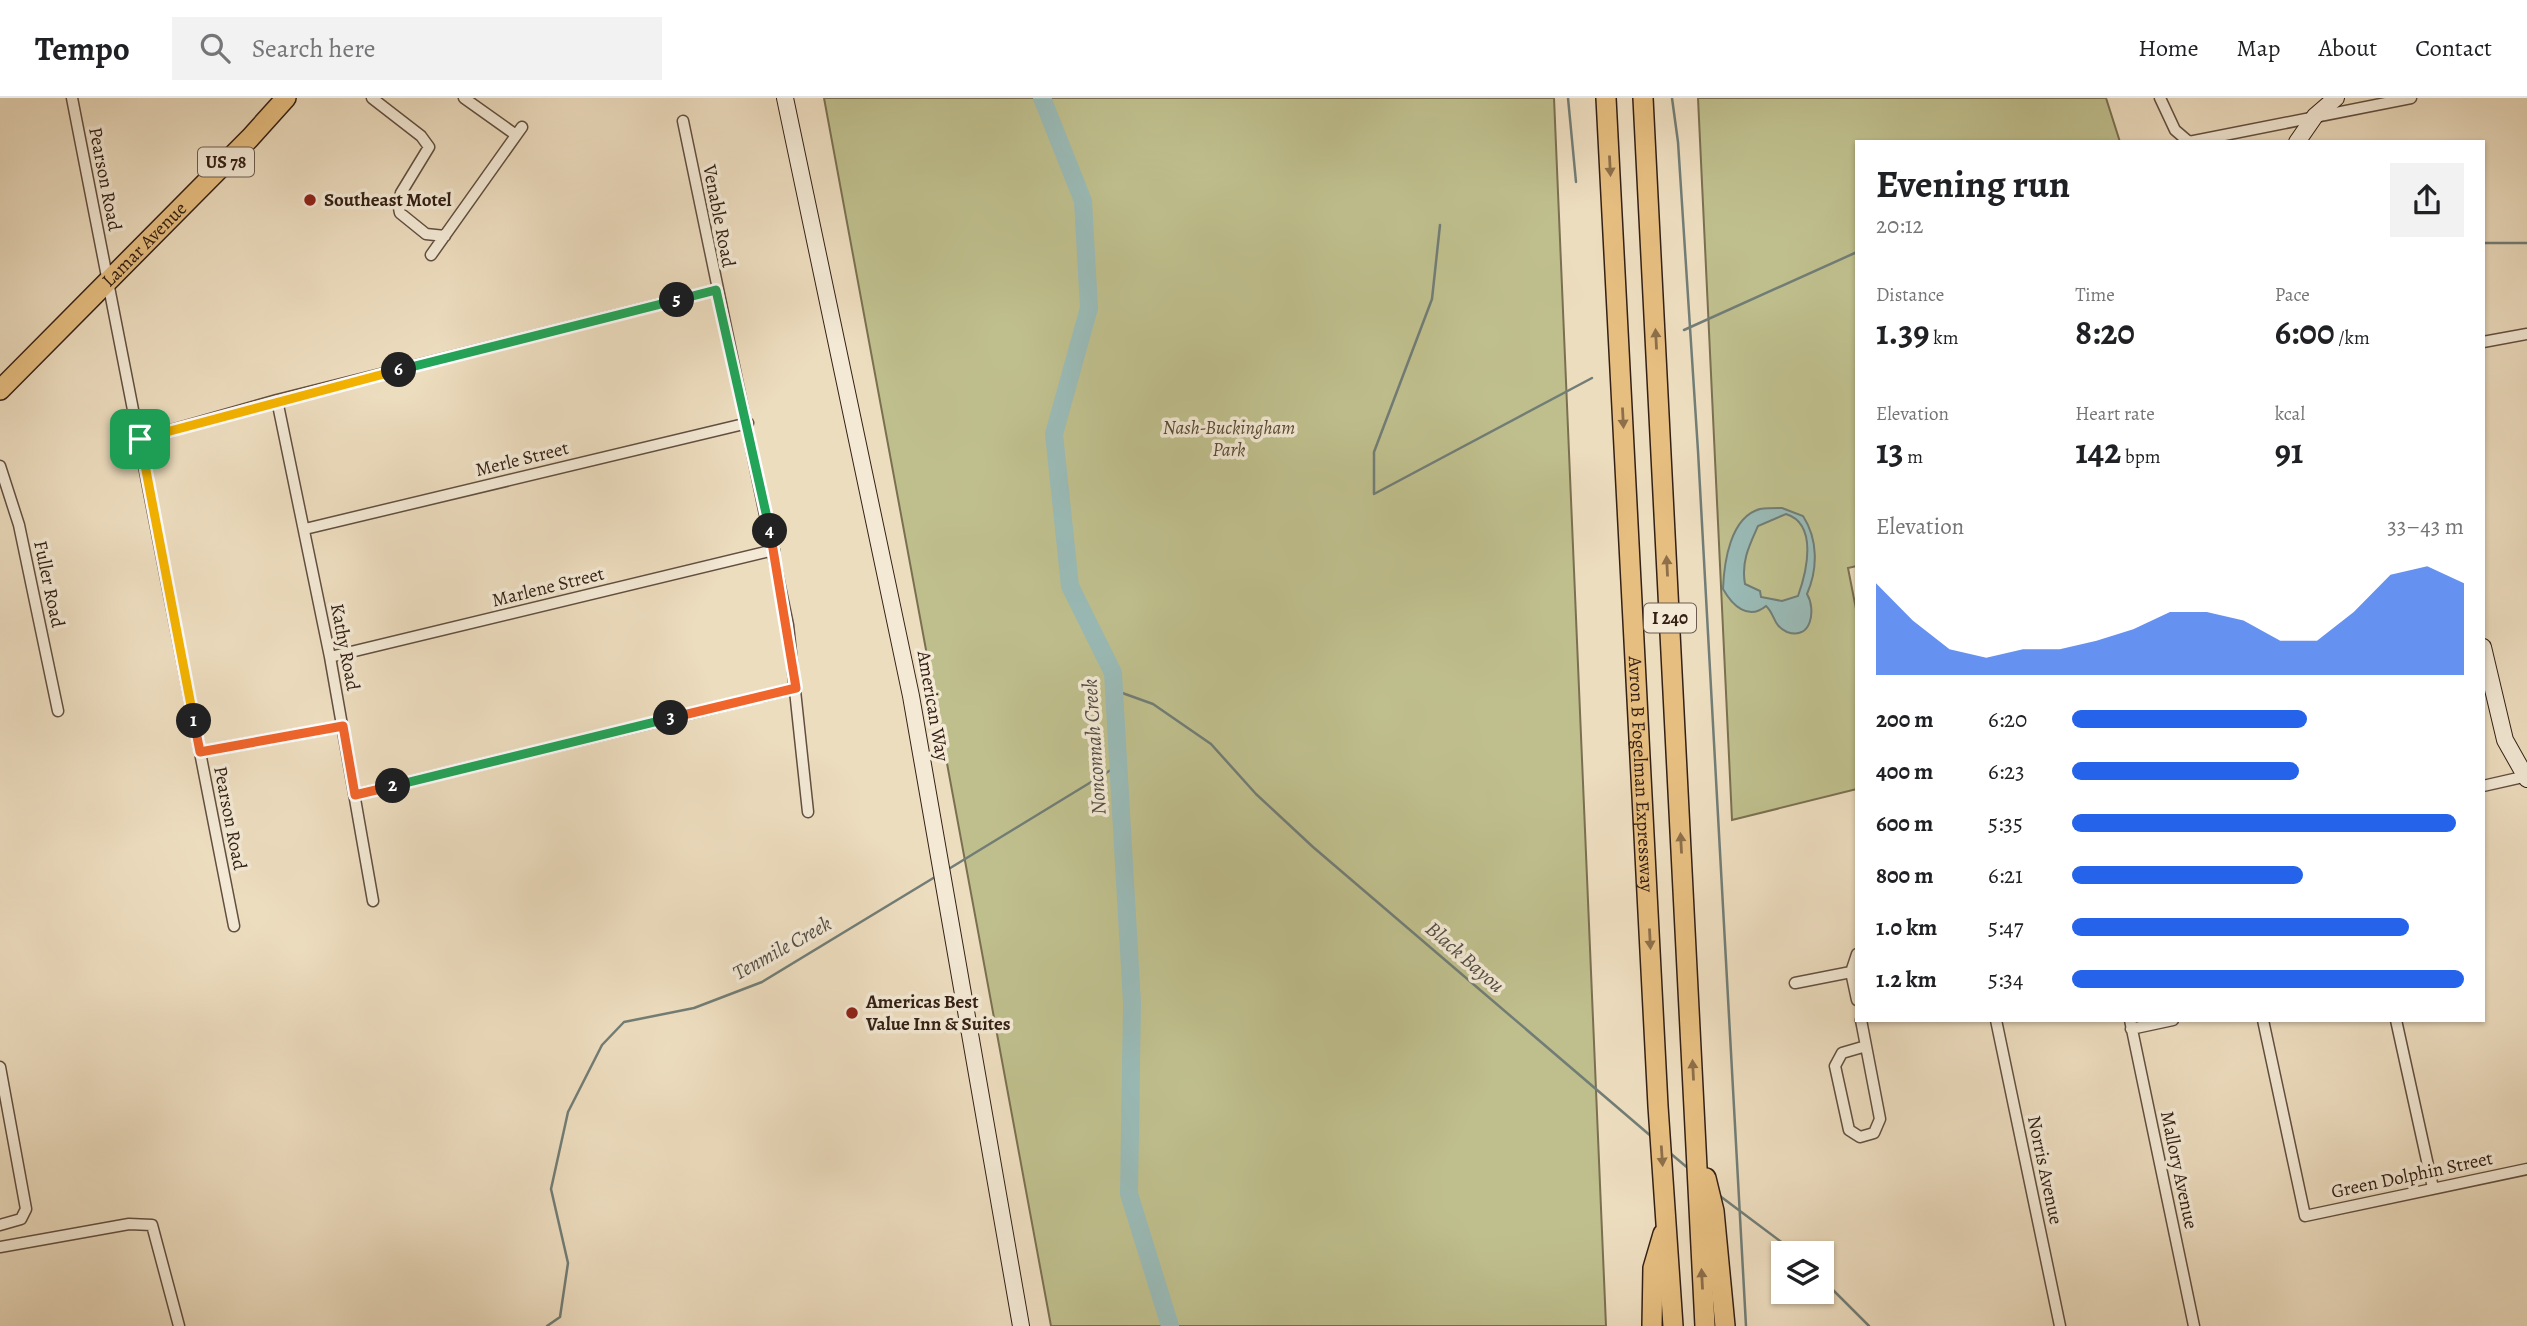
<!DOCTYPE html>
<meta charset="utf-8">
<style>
:root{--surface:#fff;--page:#f2f2f2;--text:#202124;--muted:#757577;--line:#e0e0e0;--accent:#2563eb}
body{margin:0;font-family:Alegreya,serif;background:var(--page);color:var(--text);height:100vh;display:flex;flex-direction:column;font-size:26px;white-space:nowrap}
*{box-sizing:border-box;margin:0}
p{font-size:23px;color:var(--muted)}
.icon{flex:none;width:38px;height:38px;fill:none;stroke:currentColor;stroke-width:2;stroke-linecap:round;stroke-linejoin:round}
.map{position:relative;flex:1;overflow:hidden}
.sheet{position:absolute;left:1855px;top:42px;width:630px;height:882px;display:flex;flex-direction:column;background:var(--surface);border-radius:0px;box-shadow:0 2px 5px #0004}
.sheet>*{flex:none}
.fabs{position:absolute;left:1771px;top:1143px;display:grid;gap:14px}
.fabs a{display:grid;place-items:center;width:63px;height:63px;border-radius:0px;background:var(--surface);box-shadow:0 2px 5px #0004;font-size:35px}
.pin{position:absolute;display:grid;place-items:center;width:60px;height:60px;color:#fff;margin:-30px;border-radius:14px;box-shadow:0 4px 10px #0006}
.km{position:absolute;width:35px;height:35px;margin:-18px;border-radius:50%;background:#222;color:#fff;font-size:19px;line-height:35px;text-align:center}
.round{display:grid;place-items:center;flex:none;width:74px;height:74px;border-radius:0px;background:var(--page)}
.head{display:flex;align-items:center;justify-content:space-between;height:119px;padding:0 21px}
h1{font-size:38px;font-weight:600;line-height:52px}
.stats{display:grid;grid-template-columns:repeat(3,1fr);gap:10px;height:119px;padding:7px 21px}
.stats div{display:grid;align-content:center}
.stats b{font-size:35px;font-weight:600}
.stats small{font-size:19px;font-weight:400}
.stats p{font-size:19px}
.chart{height:196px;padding:14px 21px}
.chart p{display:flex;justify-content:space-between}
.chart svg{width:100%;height:126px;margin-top:7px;fill:var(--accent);opacity:.7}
ul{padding:0 21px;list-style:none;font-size:23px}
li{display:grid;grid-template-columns:112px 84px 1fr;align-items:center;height:52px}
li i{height:18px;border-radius:9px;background:var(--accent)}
header{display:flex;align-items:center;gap:42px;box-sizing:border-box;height:98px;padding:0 35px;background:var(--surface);border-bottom:2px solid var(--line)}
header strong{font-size:33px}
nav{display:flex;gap:38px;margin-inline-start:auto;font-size:24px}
.search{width:490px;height:63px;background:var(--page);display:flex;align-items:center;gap:18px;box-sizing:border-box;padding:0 24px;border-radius:0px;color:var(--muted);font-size:26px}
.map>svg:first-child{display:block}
</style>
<header>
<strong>Tempo</strong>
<div class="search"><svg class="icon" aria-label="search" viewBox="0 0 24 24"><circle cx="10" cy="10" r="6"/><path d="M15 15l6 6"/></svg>Search here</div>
<nav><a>Home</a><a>Map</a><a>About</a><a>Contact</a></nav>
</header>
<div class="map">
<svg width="2527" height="1228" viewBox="0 0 2527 1228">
<rect width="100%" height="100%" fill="#edddbf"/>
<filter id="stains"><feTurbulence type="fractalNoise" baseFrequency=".00286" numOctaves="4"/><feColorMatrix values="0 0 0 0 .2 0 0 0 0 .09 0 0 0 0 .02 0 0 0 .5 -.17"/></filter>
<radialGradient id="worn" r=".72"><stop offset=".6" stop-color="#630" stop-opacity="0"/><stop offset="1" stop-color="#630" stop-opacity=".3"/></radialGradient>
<path fill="#bfbf8d" stroke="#7a7051" stroke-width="2" d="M824,0H1554L1606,1228H1051Z
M1698,0H2106L2120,44H1857V468L1848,470L1857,516V691L1732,722Z"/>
<path fill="#9abbb7" stroke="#717d76" stroke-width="2" fill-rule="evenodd" d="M1782,410L1803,418C1818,441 1818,471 1807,496C1816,511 1812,543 1787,534C1773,528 1775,516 1766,508C1748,523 1732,507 1723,491C1724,465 1730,419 1760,411C1767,410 1775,410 1782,410ZM1786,416C1818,426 1807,473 1798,498L1782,503L1761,499L1760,493L1745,486C1741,464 1749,448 1758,428Z"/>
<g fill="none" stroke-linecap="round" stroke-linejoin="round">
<path stroke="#717d76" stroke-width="2.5" d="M1568,0L1576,84
M1672,0L1678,44L1698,353L1746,1228
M1440,127L1432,201L1374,354V396L1592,280
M2483,145H2527
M1684,232L1857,154
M1114,592L1153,606L1211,646L1256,696L1313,749L1652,1039
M947,772L1119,667
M1670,1055L1689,1071
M1720,1098L1796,1155
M1822,1181L1869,1228
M547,1228L560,1219L568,1165L551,1091L568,1014L602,947L624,924L694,910L762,884L935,779"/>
<path stroke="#9abbb7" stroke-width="18" d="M1042,0L1083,103L1089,210L1054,336L1070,488L1113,575L1132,905L1129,1096L1170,1228"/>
<g stroke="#624f40" stroke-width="13">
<path id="street" d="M72,0L234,828
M372,0L421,38L429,49L401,95L398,105L400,115L426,136L445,138
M464,0L516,37
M2160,0L2175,32L2189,44L2411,0
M683,23L788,527L808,714
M431,157L522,29
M2483,244L2527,236
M277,302L330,559L373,803
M140,341L277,302L716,192
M0,368L19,427L58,613
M305,431L748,325
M330,559L774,452
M200,654L343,628
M2483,688L2527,678
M355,697L796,590
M1851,874L1857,902
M1795,885L1851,874L1857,856
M1861,922L1866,948
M1996,922L2060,1228
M2130,922L2194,1228
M2263,922L2305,1118L2527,1071
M2396,922L2433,1090
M2131,931L2173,922
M1866,948L1880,1021L1874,1035L1860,1039L1849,1032L1835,968L1842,955Z
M0,969L26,1111L21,1121L0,1127
M0,1149L129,1126L152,1127L179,1228"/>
</g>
<g stroke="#342015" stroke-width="18">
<path id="secondary" d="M785,0L911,598L1021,1228
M2297,44L2315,18L2336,0
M2483,549L2505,642L2527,681"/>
</g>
<g stroke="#342015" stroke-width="22">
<g id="highway">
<path id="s1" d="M1606,0L1658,1008L1673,1228"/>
<path d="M1643,0L1705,1228"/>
<path id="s2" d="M0,292L250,40L286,0"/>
<path d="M1706,1080L1714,1113L1725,1228"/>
<path d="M1652,1228L1653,1170L1663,1136"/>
</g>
</g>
<use href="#street" stroke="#f3e9d5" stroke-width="10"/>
<use href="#secondary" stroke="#f3e9d5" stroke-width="16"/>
<use href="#highway" stroke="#e6be80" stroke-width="19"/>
</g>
<defs><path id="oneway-solid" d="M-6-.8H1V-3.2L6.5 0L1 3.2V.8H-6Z" transform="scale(1.75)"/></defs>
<g fill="#8d6f4a">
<use href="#oneway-solid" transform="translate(1610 68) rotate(87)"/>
<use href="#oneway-solid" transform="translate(1656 241) rotate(-93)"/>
<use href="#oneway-solid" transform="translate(1623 320) rotate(87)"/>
<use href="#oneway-solid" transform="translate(1667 468) rotate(-93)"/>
<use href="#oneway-solid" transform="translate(1681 745) rotate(-93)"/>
<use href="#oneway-solid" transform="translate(1650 841) rotate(87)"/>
<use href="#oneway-solid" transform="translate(1693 972) rotate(-93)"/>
<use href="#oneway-solid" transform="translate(1662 1058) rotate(86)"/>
<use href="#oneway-solid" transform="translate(1702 1181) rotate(-93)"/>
</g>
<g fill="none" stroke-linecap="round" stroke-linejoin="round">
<g stroke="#fff" stroke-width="14">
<path id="split-1" d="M140,341L194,623"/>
</g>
<g stroke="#fff" stroke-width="14">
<path id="split-2" d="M194,623L200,654L343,628L355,697L393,688"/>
</g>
<g stroke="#fff" stroke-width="14">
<path id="split-3" d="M393,688L671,620"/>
</g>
<g stroke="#fff" stroke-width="14">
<path id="split-4" d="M671,620L796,590L770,433"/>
</g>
<g stroke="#fff" stroke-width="14">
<path id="split-5" d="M677,202L716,192L770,433"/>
</g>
<g stroke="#fff" stroke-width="14">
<path id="split-6" d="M399,272L677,202"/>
</g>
<g stroke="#fff" stroke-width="14">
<path id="split-7" d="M140,341L399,272"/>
</g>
<use href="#split-1" stroke="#f5b400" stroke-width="9"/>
<use href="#split-2" stroke="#f0652b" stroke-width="9"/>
<use href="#split-3" stroke="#22a559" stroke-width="9"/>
<use href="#split-4" stroke="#f0652b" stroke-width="9"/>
<use href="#split-5" stroke="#22a559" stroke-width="9"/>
<use href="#split-6" stroke="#22a559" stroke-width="9"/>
<use href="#split-7" stroke="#f5b400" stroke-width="9"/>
</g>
<g fill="#8f2418" stroke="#f3e9d5" stroke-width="2.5">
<circle cx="310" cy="102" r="7"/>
<circle cx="852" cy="915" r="7"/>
</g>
<g text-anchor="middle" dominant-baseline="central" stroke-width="7" stroke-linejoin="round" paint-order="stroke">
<g fill="#f3e9d5" stroke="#6d5c4f" stroke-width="2">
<rect x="198" y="49.5" width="56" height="29" rx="5"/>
<rect x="1644" y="505.5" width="52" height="29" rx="5"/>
</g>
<g font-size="18" font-weight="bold" fill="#342015">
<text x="226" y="64">US 78</text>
<text x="1670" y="520">I 240</text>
</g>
<g font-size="19" fill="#342015" stroke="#f3e9d5">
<text transform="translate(105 81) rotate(79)">Pearson Road</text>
<text transform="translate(719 118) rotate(79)">Venable Road</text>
<text stroke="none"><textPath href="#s2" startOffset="205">Lamar Avenue</textPath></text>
<text transform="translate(522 361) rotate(-14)">Merle Street</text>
<text transform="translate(49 486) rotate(78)">Fuller Road</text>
<text transform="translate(548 489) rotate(-14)">Marlene Street</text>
<text transform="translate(345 549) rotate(79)">Kathy Road</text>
<text transform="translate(933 608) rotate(80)">American Way</text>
<text stroke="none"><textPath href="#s1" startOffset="677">Avron B Fogelman Expressway</textPath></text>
<text transform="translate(230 720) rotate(79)">Pearson Road</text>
<text transform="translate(2045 1072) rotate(78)">Norris Avenue</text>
<text transform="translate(2179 1072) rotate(78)">Mallory Avenue</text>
<text transform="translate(2412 1077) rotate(-12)">Green Dolphin Street</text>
</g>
<g font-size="19" font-weight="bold" fill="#342015" stroke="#f3e9d5" text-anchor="start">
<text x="324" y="102">Southeast Motel</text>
<text x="866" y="904">Americas Best<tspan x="866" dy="22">Value Inn &amp; Suites</tspan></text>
</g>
<g font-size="19" font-style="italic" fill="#574833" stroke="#f3e9d5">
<text x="1229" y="330">Nash-Buckingham<tspan x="1229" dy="22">Park</tspan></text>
</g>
<g font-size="21" font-style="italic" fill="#534e46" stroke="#f3e9d5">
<text transform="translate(1094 649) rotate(-94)">Nonconnah Creek</text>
<text transform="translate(782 850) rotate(-29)">Tenmile Creek</text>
<text transform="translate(1465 859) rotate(41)">Black Bayou</text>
</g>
</g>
<rect width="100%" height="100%" filter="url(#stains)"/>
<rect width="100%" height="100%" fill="url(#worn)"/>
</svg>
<div class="fabs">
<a><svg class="icon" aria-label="layers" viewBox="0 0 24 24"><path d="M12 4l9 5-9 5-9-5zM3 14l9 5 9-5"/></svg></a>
</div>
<div class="pin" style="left:140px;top:341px;background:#1e9e55"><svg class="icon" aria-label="arrive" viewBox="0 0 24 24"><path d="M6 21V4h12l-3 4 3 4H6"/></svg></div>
<b class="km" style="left:194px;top:623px">1</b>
<b class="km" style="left:393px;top:688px">2</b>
<b class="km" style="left:671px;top:620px">3</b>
<b class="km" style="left:770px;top:433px">4</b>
<b class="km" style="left:677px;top:202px">5</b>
<b class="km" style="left:399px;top:272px">6</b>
<section class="sheet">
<div class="head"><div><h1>Evening run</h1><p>20:12</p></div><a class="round"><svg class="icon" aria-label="share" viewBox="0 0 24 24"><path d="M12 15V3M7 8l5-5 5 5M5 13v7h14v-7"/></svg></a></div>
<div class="stats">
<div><p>Distance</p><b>1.39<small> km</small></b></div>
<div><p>Time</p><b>8:20</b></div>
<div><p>Pace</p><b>6:00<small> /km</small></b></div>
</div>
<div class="stats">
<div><p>Elevation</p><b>13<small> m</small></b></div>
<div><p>Heart rate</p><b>142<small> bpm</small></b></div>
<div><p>kcal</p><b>91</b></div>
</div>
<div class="chart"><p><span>Elevation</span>33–43 m</p>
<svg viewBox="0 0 160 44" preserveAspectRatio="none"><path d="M0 44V12L10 25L20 35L30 38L40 35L50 35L60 32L70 28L80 22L90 22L100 25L110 32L120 32L130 22L140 9L150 6L160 12V44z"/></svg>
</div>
<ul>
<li><b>200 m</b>6:20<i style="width:60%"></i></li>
<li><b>400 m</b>6:23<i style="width:58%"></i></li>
<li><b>600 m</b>5:35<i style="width:98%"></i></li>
<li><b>800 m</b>6:21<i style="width:59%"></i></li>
<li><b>1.0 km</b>5:47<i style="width:86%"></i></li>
<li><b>1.2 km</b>5:34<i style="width:100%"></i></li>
</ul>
</section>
</div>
